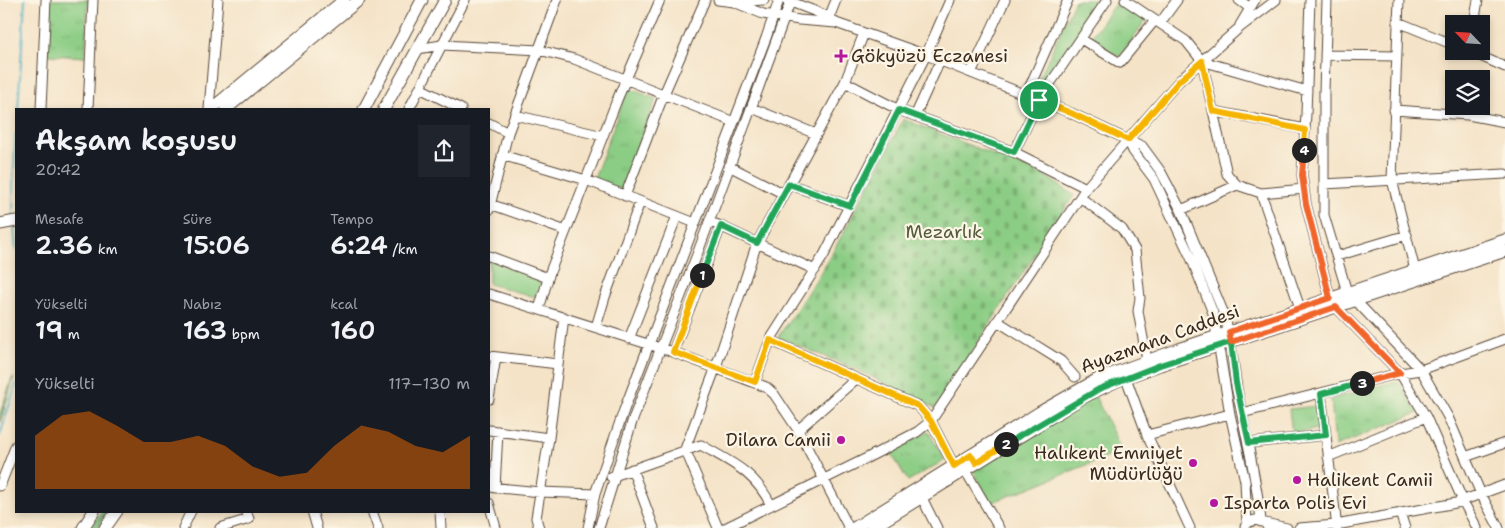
<!DOCTYPE html>
<html lang="tr">
<meta charset="utf-8">
<style>
:root{--surface:#171b24;--page:#20242c;--text:#f1f3f6;--muted:#9ea1a6;--accent:#b45309}
body{margin:0;font-family:"Shantell Sans",sans-serif;background:var(--page);color:var(--text);height:100vh;display:flex;flex-direction:column;font-size:19px;white-space:nowrap}
*{box-sizing:border-box;margin:0}
p{font-size:16px;color:var(--muted)}
.icon{flex:none;width:28px;height:28px;fill:none;stroke:currentColor;stroke-width:2;stroke-linecap:round;stroke-linejoin:round}
.map{position:relative;flex:1;overflow:hidden}
.sheet{position:absolute;left:15px;top:108px;width:475px;height:405px;display:flex;flex-direction:column;background:var(--surface);border-radius:0px;box-shadow:0 2px 8px #0003}
.sheet>*{flex:none}
.needle{width:32px;rotate:295deg}
.controls{position:absolute;left:1445px;top:15px;display:grid;gap:10px}
.controls a{display:grid;place-items:center;width:45px;height:45px;border-radius:0px;background:var(--surface);box-shadow:0 2px 8px #0003;font-size:25px}
.pin{position:absolute;display:grid;place-items:center;width:42px;height:42px;color:#fff;margin:-21px;border:2px solid #fff;border-radius:50%;box-shadow:0 1px 5px #0007}
.km{position:absolute;width:25px;height:25px;margin:-12px;border-radius:50%;background:#222;color:#fff;font-size:14px;line-height:25px;text-align:center}
.round{display:grid;place-items:center;flex:none;width:52px;height:52px;border-radius:0px;background:var(--page)}
.summary{display:flex;align-items:center;justify-content:space-between;height:85px;padding:0 20px}
h1{font-size:28px;font-weight:600;line-height:38px}
.metrics{display:grid;grid-template-columns:repeat(3,1fr);gap:8px;height:85px;padding:5px 20px}
.metrics div{display:grid;align-content:center}
.metrics b{font-size:25px;font-weight:600}
.metrics small{font-size:14px;font-weight:400}
.metrics p{font-size:14px}
.chart{height:140px;padding:10px 20px}
.chart p{display:flex;justify-content:space-between}
.chart svg{width:100%;height:90px;margin-top:5px;fill:var(--accent);opacity:.7}
.map>svg:first-child{display:block}
</style>
<div class="map">
<svg width="1505" height="528" viewBox="0 0 1505 528">
<defs>
<pattern id="forest-firs" width="22" height="20" patternUnits="userSpaceOnUse" patternTransform="scale(1.25)"><rect width="22" height="20" fill="#71b072"/><path d="M5 1l3.5 6h-7zM16 11l3.5 6h-7z" fill="#5e8f5d"/></pattern>
<pattern id="cemetery-stones" width="16" height="16" patternUnits="userSpaceOnUse" patternTransform="scale(1.25)"><rect width="16" height="16" fill="#8ccd85"/><path d="M2 7V4a2 2 0 0 1 4 0v3zM10 15v-3a2 2 0 0 1 4 0v3z" fill="#7ab072"/></pattern>
<pattern id="park-tufts" width="24" height="20" patternUnits="userSpaceOnUse" patternTransform="scale(1.25)"><rect width="24" height="20" fill="#8ccd85"/><path d="M3 7l-1-3M5 7V3M7 7l1-3M15 17l-1-3M17 17v-4M19 17l1-3" fill="none" stroke="#7ab072"/></pattern>
</defs>
<rect width="100%" height="100%" fill="#fcf5e5"/>
<filter id="ink" filterUnits="userSpaceOnUse"><feTurbulence type="fractalNoise" baseFrequency=".02" numOctaves="2"/><feDisplacementMap in="SourceGraphic" scale="10" xChannelSelector="R" yChannelSelector="G"/><feConvolveMatrix kernelMatrix="1 2 1 2 8 2 1 2 1" color-interpolation-filters="sRGB"/></filter>
<filter id="wash" filterUnits="userSpaceOnUse"><feTurbulence type="fractalNoise" baseFrequency=".0096" numOctaves="4" result="noise"/><feDisplacementMap in="SourceGraphic" scale="20" xChannelSelector="R" yChannelSelector="G"/><feGaussianBlur stdDeviation="1.12" result="paint"/><feColorMatrix in="noise" values="0 0 0 0 0 0 0 0 0 0 0 0 0 0 0 0 0 1.4 0 .05"/><feComposite in="paint" operator="in"/></filter>
<g filter="url(#wash)">
<rect width="100%" height="100%" fill="#f4e3c7"/>
<path fill="#8ccd85" stroke="#647c52" d="M489,260L542,280L535,297L489,284Z"/>
<path fill="url(#forest-firs)" stroke="#566d48" d="M12,378H14L0,423V413Z
M101,511H110L98,528H89Z"/>
<path fill="url(#cemetery-stones)" stroke="#647c52" d="M903,119L1042,174L1074,195L935,408L859,371L778,337L818,277L845,230Z"/>
<path fill="url(#park-tufts)" stroke="#647c52" d="M50,0H88L85,57L48,55Z
M1075,0H1100L1042,88L1036,85Z
M1117,1L1146,20L1119,57L1091,37Z
M628,88L656,99L622,190L594,179Z
M1397,381L1403,387L1418,413L1335,446L1331,399Z
M1095,396L1122,451L991,503L972,468Z
M1316,406L1319,429L1292,433L1289,409Z
M928,431L945,460L908,481L891,453Z"/>
<g fill="none" stroke-linecap="round" stroke-linejoin="round">
<path stroke="#45aec5" stroke-width="2" d="M18,109L25,0
M13,216V184L16,132
M14,226L16,251
M0,435L16,384"/>
</g>
</g>
<g filter="url(#ink)">
<g fill="none" stroke-linecap="round" stroke-linejoin="round">
<g stroke="#574637" stroke-width="11">
<path id="minor" d="M718,0L734,2L764,0
M786,0L822,14L834,21
M1125,0L1186,41L1202,61
M1239,0L1250,8
M1310,0L1306,114L1302,175L1306,204L1330,298
M1327,0L1324,91V215L1347,292
M1399,0L1392,180L1415,270
M734,2L763,14L799,20L836,23L926,55L1071,113L1128,140
M829,18L836,0
M1398,22L1454,45
M1160,23L1177,0
M1474,24L1478,0
M1240,25L1255,0
M1081,39L1120,63L1155,20
M417,49L442,45L539,50L574,59L734,122
M1469,51L1505,67
M1325,55L1397,56
M971,73L1005,0
M845,82L899,110L1014,152L1086,188
M420,88L461,109
M1026,95L1068,0
M752,108L816,134
M41,109L46,0
M88,109L93,0
M209,109L218,0
M409,109L465,0
M1394,110L1468,115L1505,122
M1213,111L1305,129
M515,115L603,136
M915,116L940,61
M489,123L508,133
M1014,152L1039,100L1107,0
M502,155L586,180L695,223
M729,166L784,194
M789,184L849,206
M1324,184L1505,174
M1261,193L1237,185L1227,174L1202,61L1307,91
M625,196L664,94L705,0
M1080,197L1122,229L1135,250L1140,298L1138,311L1147,360
M490,204L566,231
M489,210L508,133L557,0
M1181,210L1237,185
M716,224L815,270
M489,256L548,278
M1337,256L1407,235
M489,294L673,352L766,387L774,394L798,430L849,528
M1356,301L1421,370L1448,417L1481,494L1499,528
M1336,307L1400,373L1426,417L1463,501L1477,528
M1300,308L1261,193L1304,189
M539,309L550,272L617,100L660,0
M997,321L1061,361L1075,377
M596,327L605,297L640,202
M629,339L677,216
M770,340L824,255L926,55L950,0
M673,352L721,226
M489,356L558,364
M1126,378L1147,435L1190,528
M755,382L770,340L918,406L931,421L1086,188L1179,81L1238,29L1276,0
M1321,394L1337,528
M489,399L496,357
M1242,413L1400,373L1421,370L1505,339
M489,430L549,438L564,317
M798,430L856,379
M1147,435L1230,414
M1249,443L1326,435
M1328,457L1426,417
M1465,457L1505,443
M632,469L654,528
M965,470L999,528
M611,477L701,445C732,463 754,471 771,505
M0,486L16,445
M489,487L540,492L595,494
M495,488L498,431
M919,492L937,528
M489,503L496,528
M312,511L317,528
M372,511L378,528
M440,511L441,528
M1400,513L1405,528
M1247,523L1245,481L1230,414L1213,313L1192,260L1154,179L1133,151L1128,140L1142,146L1161,172L1181,210L1224,314C1232,340 1233,367 1238,394C1246,436 1256,477 1261,520
M1265,523L1287,528
M1245,527L1247,523L1255,520L1265,523L1268,528
M183,528L191,511
M220,528L249,519L246,511
M539,528L536,518L549,438
M588,528L595,494L624,410L766,38L779,0
M599,528L632,422L698,252L791,0
M718,528L685,449L716,367L757,243L845,82L864,33
M725,528L867,458L917,432L931,421L954,466
M1299,528L1336,525L1456,503L1505,485"/>
</g>
<g stroke="#574637" stroke-width="13">
<path id="major" d="M211,109L344,0
M226,109L359,0
M364,109L422,0
M384,109L445,0
M0,224L16,221
M83,528L94,511
M105,528L117,511
M854,528L1040,412L1098,379L1179,349L1505,240
M872,528L1082,398L1117,381L1160,365L1505,251"/>
</g>
<use href="#minor" stroke="#fff" stroke-width="9"/>
<use href="#major" stroke="#fff" stroke-width="11"/>
</g>
</g>
<g fill="none" stroke-linecap="round" stroke-linejoin="round" filter="url(#ink)">
<g stroke="#fff" stroke-width="10">
<path id="split-1" d="M702,275L721,226L757,243L789,184L850,206L899,110L1014,152L1039,100"/>
</g>
<g stroke="#fff" stroke-width="10">
<path id="split-2" d="M702,275L673,352L755,382L770,340L918,406L931,421L954,466L971,455L976,463L1006,444"/>
</g>
<g stroke="#fff" stroke-width="10">
<path id="split-3" d="M1006,444L1099,389L1160,365L1231,342L1236,383L1249,443L1326,435L1321,394L1362,383"/>
</g>
<g stroke="#fff" stroke-width="10">
<path id="split-4" d="M1304,150L1302,175L1306,204L1330,298L1229,332L1231,342L1336,307L1400,373L1362,383"/>
</g>
<g stroke="#fff" stroke-width="10">
<path id="split-5" d="M1039,100L1071,113L1128,140L1179,81L1202,61L1213,111L1305,130L1304,150"/>
</g>
<use href="#split-1" stroke="#22a559" stroke-width="6"/>
<use href="#split-2" stroke="#f5b400" stroke-width="6"/>
<use href="#split-3" stroke="#22a559" stroke-width="6"/>
<use href="#split-4" stroke="#f0652b" stroke-width="6"/>
<use href="#split-5" stroke="#f5b400" stroke-width="6"/>
</g>
<g fill="#b5179e" stroke="#fcf5e5" stroke-width="2">
<path d="M838.5 48.5h5v5h5v5h-5v5h-5v-5h-5v-5h5z"/>
<circle cx="841" cy="440" r="5"/>
<circle cx="1193" cy="463" r="5"/>
<circle cx="1297" cy="480" r="5"/>
<circle cx="1214" cy="503" r="5"/>
</g>
<g text-anchor="middle" dominant-baseline="central" stroke-width="4.5" stroke-linejoin="round" paint-order="stroke">
<g font-size="18" fill="#3b2a1e" stroke="#fcf5e5" text-anchor="start">
<text x="851" y="56">Gökyüzü Eczanesi</text>
<text x="831" y="440" text-anchor="end">Dilara Camii</text>
<text x="1183" y="453" text-anchor="end">Halıkent Emniyet<tspan x="1183" dy="21">Müdürlüğü</tspan></text>
<text x="1307" y="480">Halikent Camii</text>
<text x="1224" y="503">Isparta Polis Evi</text>
</g>
<g font-size="18" fill="#535b3d" stroke="#fcf5e5">
<text x="944" y="232">Mezarlık</text>
</g>
<g font-size="18" fill="#3b2a1e" stroke="#fcf5e5">
<text transform="translate(1160 339) rotate(-20)">Ayazmana Caddesi</text>
</g>
</g>
</svg>
<div class="controls">
<a><svg class="needle" viewBox="-14 -14 28 28"><path d="M0-13l5 13h-10z" fill="#e53935"/><path d="M0 13l5-13h-10z" fill="#9ea1a6"/></svg></a>
<a><svg class="icon" aria-label="layers" viewBox="0 0 24 24"><path d="M12 4l9 5-9 5-9-5zM3 14l9 5 9-5"/></svg></a>
</div>
<div class="pin" style="left:1039px;top:100px;background:#1e9e55"><svg class="icon" aria-label="arrive" viewBox="0 0 24 24"><path d="M6 21V4h12l-3 4 3 4H6"/></svg></div>
<b class="km" style="left:702px;top:275px">1</b>
<b class="km" style="left:1006px;top:444px">2</b>
<b class="km" style="left:1362px;top:383px">3</b>
<b class="km" style="left:1304px;top:150px">4</b>
<section class="sheet">
<div class="summary"><div><h1>Akşam koşusu</h1><p>20:42</p></div><a class="round"><svg class="icon" aria-label="share" viewBox="0 0 24 24"><path d="M12 15V3M7 8l5-5 5 5M5 13v7h14v-7"/></svg></a></div>
<div class="metrics">
<div><p>Mesafe</p><b>2.36<small> km</small></b></div>
<div><p>Süre</p><b>15:06</b></div>
<div><p>Tempo</p><b>6:24<small> /km</small></b></div>
</div>
<div class="metrics">
<div><p>Yükselti</p><b>19<small> m</small></b></div>
<div><p>Nabız</p><b>163<small> bpm</small></b></div>
<div><p>kcal</p><b>160</b></div>
</div>
<div class="chart"><p><span>Yükselti</span>117–130 m</p>
<svg viewBox="0 0 160 44" preserveAspectRatio="none"><path d="M0 44V18L10 8L20 6L30 13L40 21L50 21L60 18L70 23L80 33L90 38L100 36L110 23L120 13L130 16L140 23L150 26L160 18V44z"/></svg>
</div>
</section>
</div>
